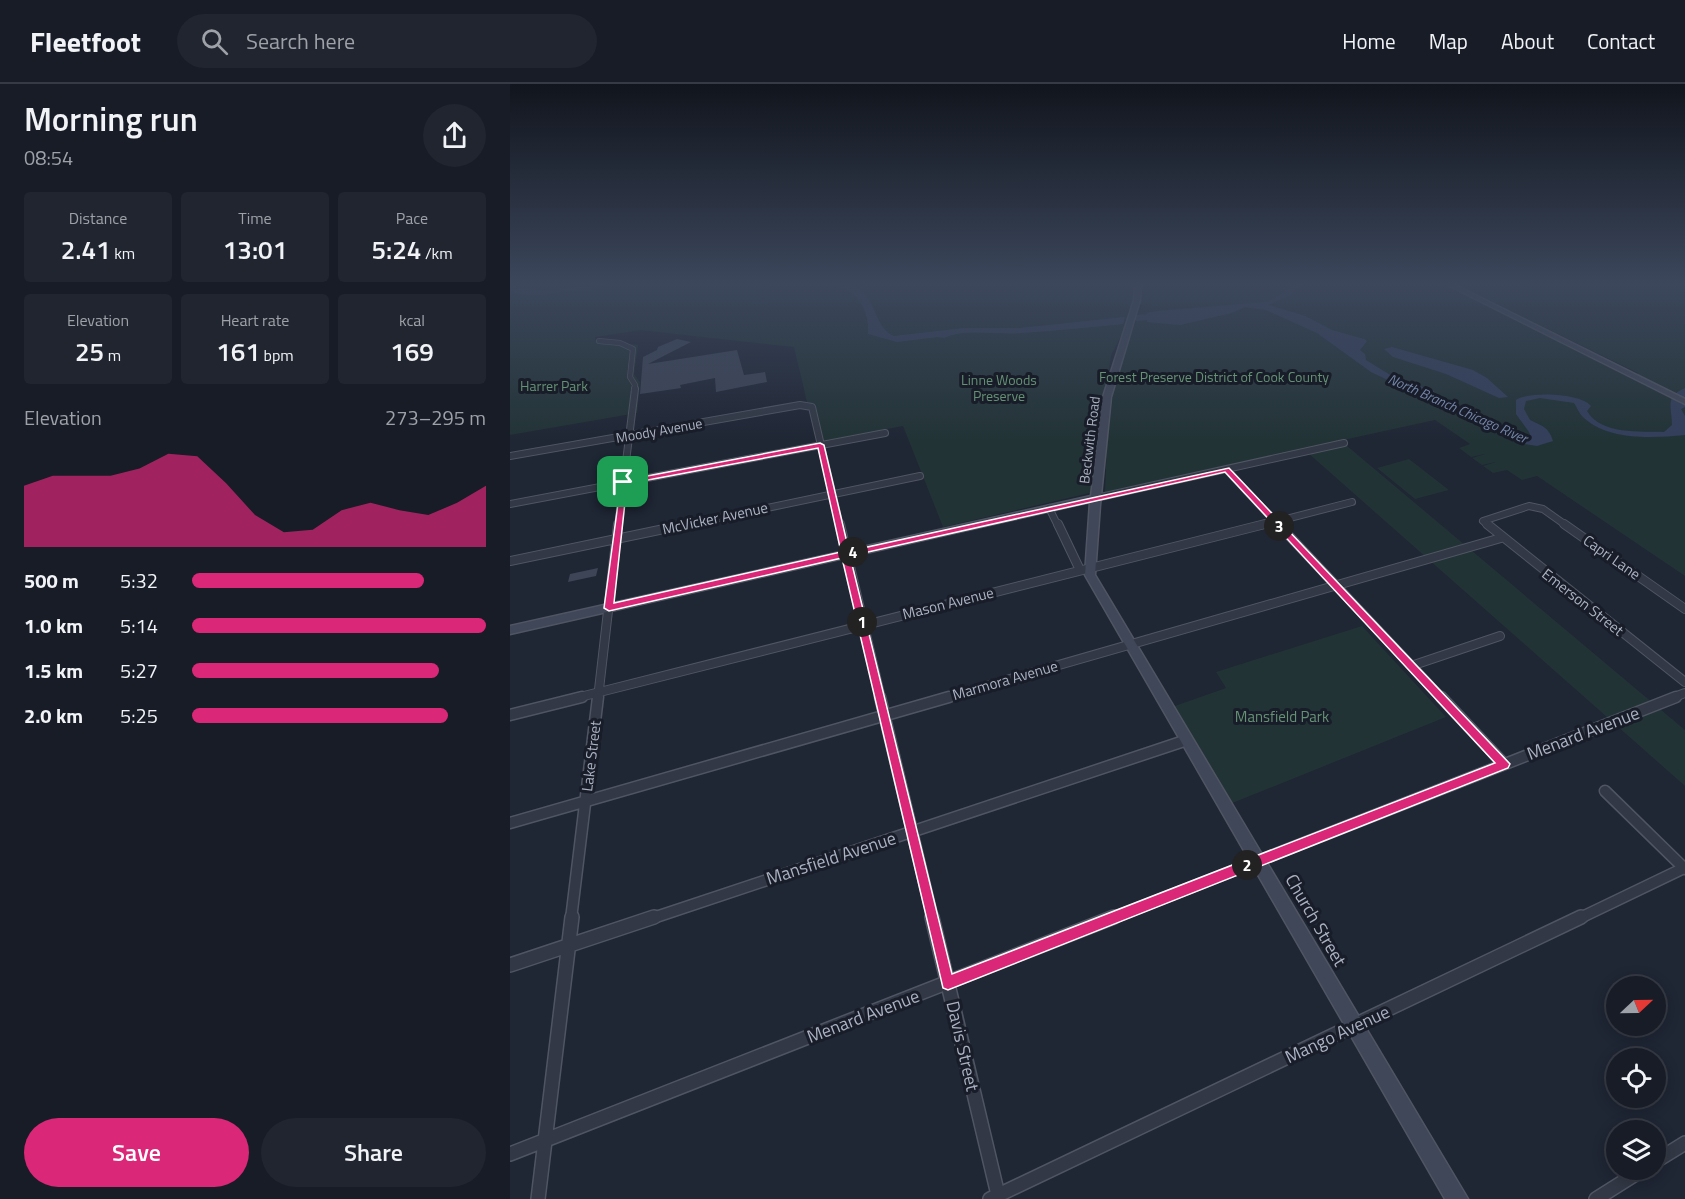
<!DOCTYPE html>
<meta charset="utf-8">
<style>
:root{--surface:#171c27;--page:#20252f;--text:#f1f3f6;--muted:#9ea1a7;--line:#363a44;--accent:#db2777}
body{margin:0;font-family:"Titillium Web",sans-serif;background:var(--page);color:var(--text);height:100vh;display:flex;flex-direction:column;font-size:22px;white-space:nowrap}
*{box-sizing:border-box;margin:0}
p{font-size:20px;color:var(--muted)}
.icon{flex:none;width:33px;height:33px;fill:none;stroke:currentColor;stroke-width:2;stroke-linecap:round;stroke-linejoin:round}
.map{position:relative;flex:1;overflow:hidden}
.drawer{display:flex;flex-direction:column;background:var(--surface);width:510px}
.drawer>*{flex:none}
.needle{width:39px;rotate:68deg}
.fabs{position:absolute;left:1096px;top:892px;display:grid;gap:12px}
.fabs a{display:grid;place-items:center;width:60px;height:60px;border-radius:50%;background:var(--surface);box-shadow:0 3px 15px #0003,0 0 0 2px var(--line);font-size:30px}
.pin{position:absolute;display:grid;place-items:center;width:51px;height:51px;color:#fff;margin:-26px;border-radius:12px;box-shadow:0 3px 9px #0006}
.km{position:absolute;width:30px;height:30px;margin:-15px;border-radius:50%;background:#222;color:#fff;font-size:16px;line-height:30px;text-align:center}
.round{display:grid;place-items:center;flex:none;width:63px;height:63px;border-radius:32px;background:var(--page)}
.headline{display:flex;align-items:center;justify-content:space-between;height:102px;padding:0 24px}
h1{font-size:33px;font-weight:600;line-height:45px}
.stats{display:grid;grid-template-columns:repeat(3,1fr);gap:9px;height:102px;padding:6px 24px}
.stats div{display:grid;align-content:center;border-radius:6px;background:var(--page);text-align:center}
.stats b{font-size:26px;font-weight:600}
.stats small{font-size:16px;font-weight:400}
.stats p{font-size:16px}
.chart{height:168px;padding:12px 24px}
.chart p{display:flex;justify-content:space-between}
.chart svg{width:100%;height:108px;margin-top:6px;fill:var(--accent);opacity:.7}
.action{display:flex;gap:12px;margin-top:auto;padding:12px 24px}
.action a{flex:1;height:69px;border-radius:36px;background:var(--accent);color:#fff;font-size:24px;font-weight:600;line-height:69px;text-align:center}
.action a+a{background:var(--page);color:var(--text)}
ul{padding:0 24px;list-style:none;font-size:20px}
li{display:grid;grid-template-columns:96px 72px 1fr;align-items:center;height:45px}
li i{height:15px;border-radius:8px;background:var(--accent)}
header{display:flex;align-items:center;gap:36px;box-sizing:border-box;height:84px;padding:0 30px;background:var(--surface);border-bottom:2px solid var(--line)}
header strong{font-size:28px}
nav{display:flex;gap:33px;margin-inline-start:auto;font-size:21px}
.search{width:420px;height:54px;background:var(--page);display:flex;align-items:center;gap:15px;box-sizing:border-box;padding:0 21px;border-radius:33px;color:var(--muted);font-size:22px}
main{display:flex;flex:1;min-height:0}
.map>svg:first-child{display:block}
</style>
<header>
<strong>Fleetfoot</strong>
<div class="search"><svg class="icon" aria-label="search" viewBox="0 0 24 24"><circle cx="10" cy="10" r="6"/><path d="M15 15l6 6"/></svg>Search here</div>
<nav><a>Home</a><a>Map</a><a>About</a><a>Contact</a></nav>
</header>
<main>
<section class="drawer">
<div class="headline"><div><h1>Morning run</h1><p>08:54</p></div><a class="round"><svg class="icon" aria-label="share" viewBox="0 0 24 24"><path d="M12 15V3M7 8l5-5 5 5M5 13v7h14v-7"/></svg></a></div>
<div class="stats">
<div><p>Distance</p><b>2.41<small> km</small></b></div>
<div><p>Time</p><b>13:01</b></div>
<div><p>Pace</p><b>5:24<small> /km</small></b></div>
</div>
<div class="stats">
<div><p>Elevation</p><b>25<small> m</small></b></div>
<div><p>Heart rate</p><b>161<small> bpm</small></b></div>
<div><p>kcal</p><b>169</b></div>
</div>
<div class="chart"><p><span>Elevation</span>273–295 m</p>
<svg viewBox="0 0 160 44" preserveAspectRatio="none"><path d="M0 44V19L10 15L20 15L30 15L40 12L50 6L60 7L70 18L80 31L90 38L100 37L110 29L120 26L130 29L140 31L150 26L160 19V44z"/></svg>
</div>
<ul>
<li><b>500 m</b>5:32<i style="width:79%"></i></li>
<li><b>1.0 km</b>5:14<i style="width:100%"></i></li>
<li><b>1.5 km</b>5:27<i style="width:84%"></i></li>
<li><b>2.0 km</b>5:25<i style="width:87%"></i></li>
</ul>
<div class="action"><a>Save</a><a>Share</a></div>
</section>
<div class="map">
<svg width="1175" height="1115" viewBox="0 0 1175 1115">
<rect width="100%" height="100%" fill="#1f2634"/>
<path fill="#223336" d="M0,200H625L623,215L612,250L601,271L580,409L433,443L393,342L314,357L305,321L297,318L284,263L130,246L85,253V256L128,261L124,290L130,298L127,329L0,351Z
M632,200H934L1175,321V492L1027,392L1012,396L997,386L983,389L973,382L986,378L972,381L962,374L975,370L961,373L949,364L960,360L925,336L595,408L597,359L606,289L632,222L630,220Z
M946,200H1175V314L1127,291L1128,289Z
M836,361L1175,646V702L798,369Z
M899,375L939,406L905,415L867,384Z
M852,542L936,633L720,720L662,623L716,604L706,588Z"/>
<path fill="#333f5b" d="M81,200H97L82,204V206C55,203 29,218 0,207V201C28,210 54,206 81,200Z
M309,200C319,200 334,197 343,201C366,210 364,245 384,252L454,244H510L615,233L613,240C579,243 545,247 511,249C485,251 456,244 434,254L428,253L387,258L358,250C360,218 341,201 309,200Z
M785,200H792L779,212L758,221L795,232L822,246L854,255L857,257L850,266L855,270L856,276L882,292L924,307L925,313L1007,353L1013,355L1021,353L1019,348L1006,330V316C1019,307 1071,309 1081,322L1077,327C1091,351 1130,347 1154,348L1162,341C1162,323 1154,313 1175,304V313L1169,318L1172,320L1175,317V323L1171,325L1175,332V351C1143,354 1100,357 1074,334C1069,330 1067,323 1064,319L1030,314L1016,317L1014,325L1020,336C1032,342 1039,343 1043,357L1027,362L1007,359L861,288L807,249L756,226L735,223L721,229L670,241L637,238V229L648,227L756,218L767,213Z
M882,263L963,286L977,294L998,313L989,314L936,290L883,273L874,265Z"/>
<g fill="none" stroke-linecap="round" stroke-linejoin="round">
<path stroke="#333f5b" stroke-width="1.5" d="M931,200L938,203"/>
<path fill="#333f5b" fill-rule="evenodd" d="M655,229L658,230V234L627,237L623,234L627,231Z"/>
</g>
<path fill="#3d4557" d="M167,255L181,258L138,280L227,266L234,291L255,288L257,298L206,308L205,294L170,301L171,304L130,310L133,273L147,266L148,263Z
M88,484L86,492L58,498L60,490Z"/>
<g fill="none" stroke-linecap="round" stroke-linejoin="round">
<g stroke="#505563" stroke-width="6">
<path id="street-far4" d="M89,257L110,259L123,265L120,293L125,301L124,306"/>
</g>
<g stroke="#505563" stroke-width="8">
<path id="street-far3" d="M0,372L290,321L302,323L330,442
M717,386L769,442
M586,414L834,359
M0,420L375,349
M539,424L548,442
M108,442L125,305
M171,442L410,392
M749,442L842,418
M979,442L973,437L1019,422L1033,425L1057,442"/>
</g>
<g stroke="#505563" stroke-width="10">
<path id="street-far2" d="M330,440L371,614
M548,440L570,486
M768,440L932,614
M977,440L1175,598
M1054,440L1175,525
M0,477L178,440
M901,582L990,552
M66,614L755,440
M88,614L108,440
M434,614L991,454
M1162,614L1175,609"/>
</g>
<g stroke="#505563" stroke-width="13">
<path id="street-far1" d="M370,613L423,835
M931,613L994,680
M0,631L72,613
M1095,707L1175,785
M0,739L439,613
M61,835L88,613
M140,835L677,656
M600,835L1166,613
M1068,835L1174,784"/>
</g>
<g stroke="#505563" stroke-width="16">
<path id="street" d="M422,833L489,1115
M0,881L144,833
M0,1070L604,833
M1146,1077L1175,1059
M28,1115L62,833
M480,1115L1071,833
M1086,1115L1132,1086"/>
</g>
<g stroke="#505563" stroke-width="3">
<path id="secondary" d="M625,200H631L630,216L601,313L590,421L585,491L958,1115H935L575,491L580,418L0,550V542L581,412L593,313L624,216Z
M936,200H943L1175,315V320Z"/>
</g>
<use href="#street-far4" stroke="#323845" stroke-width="4.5"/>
<use href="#street-far3" stroke="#323845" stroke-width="6"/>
<use href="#street-far2" stroke="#323845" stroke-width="8"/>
<use href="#street-far1" stroke="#323845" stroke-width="10"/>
<use href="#street" stroke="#323845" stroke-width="13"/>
<use href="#secondary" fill="#404758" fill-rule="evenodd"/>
</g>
<linearGradient id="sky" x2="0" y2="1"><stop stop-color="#11151d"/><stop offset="0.56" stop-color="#3c475c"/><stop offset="1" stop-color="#3c475c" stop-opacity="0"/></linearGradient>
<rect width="1175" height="356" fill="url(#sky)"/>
<path fill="#db2777" stroke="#fff" stroke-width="1.5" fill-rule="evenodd" d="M310,359L314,361L339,467L719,384L1000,680L998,684L438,906L433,904L332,474L99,527L94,524L111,397ZM308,364L331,468L104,519L117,400ZM715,388L985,679L442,890L340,472Z"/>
<g text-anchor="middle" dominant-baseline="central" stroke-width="6" stroke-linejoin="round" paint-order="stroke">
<g font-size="14" fill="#659174" stroke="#181d29">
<text x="704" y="292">Forest Preserve District of Cook County</text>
<text x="489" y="295">Linne Woods<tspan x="489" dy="16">Preserve</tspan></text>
<text x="44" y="301">Harrer Park</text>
</g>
<g font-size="14" font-style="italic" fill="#7486aa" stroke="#181d29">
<text transform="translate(948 324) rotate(24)">North Branch Chicago River</text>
</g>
<g font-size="14" fill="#acb2c2" stroke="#181d29">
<text transform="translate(149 346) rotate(-10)">Moody Avenue</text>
<text transform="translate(579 356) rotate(-83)">Beckwith Road</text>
</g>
<g font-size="15" fill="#acb2c2" stroke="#181d29">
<text transform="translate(205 434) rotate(-12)">McVicker Avenue</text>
<text transform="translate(1102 473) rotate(35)">Capri Lane</text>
<text transform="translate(1073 518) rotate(38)">Emerson Street</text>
<text transform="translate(438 519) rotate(-14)">Mason Avenue</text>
<text transform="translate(495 596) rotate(-16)">Marmora Avenue</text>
<text transform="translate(81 672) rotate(-83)">Lake Street</text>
</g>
<g font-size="15" fill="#659174" stroke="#181d29">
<text x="772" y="632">Mansfield Park</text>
</g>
<g font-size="18" fill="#acb2c2" stroke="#181d29">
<text transform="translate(1073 649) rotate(-21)">Menard Avenue</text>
<text transform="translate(321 774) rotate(-18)">Mansfield Avenue</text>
<text transform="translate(806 836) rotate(60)">Church Street</text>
<text transform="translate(353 932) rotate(-21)">Menard Avenue</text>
<text transform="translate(827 950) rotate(-25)">Mango Avenue</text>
<text transform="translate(453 962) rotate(77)">Davis Street</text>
</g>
</g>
</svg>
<div class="fabs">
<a><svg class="needle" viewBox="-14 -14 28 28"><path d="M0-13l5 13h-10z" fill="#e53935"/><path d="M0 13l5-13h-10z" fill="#9ea1a7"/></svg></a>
<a><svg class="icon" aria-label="locate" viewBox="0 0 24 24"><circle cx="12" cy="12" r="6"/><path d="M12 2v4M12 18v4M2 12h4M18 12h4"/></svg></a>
<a><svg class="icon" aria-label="layers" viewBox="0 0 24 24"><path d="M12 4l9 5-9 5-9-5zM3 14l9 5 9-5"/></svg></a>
</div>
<div class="pin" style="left:113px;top:398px;background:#1e9e55"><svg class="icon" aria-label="arrive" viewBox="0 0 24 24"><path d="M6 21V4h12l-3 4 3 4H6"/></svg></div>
<b class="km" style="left:352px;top:538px">1</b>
<b class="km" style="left:737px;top:781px">2</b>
<b class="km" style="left:769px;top:442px">3</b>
<b class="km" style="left:343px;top:468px">4</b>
</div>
</main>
